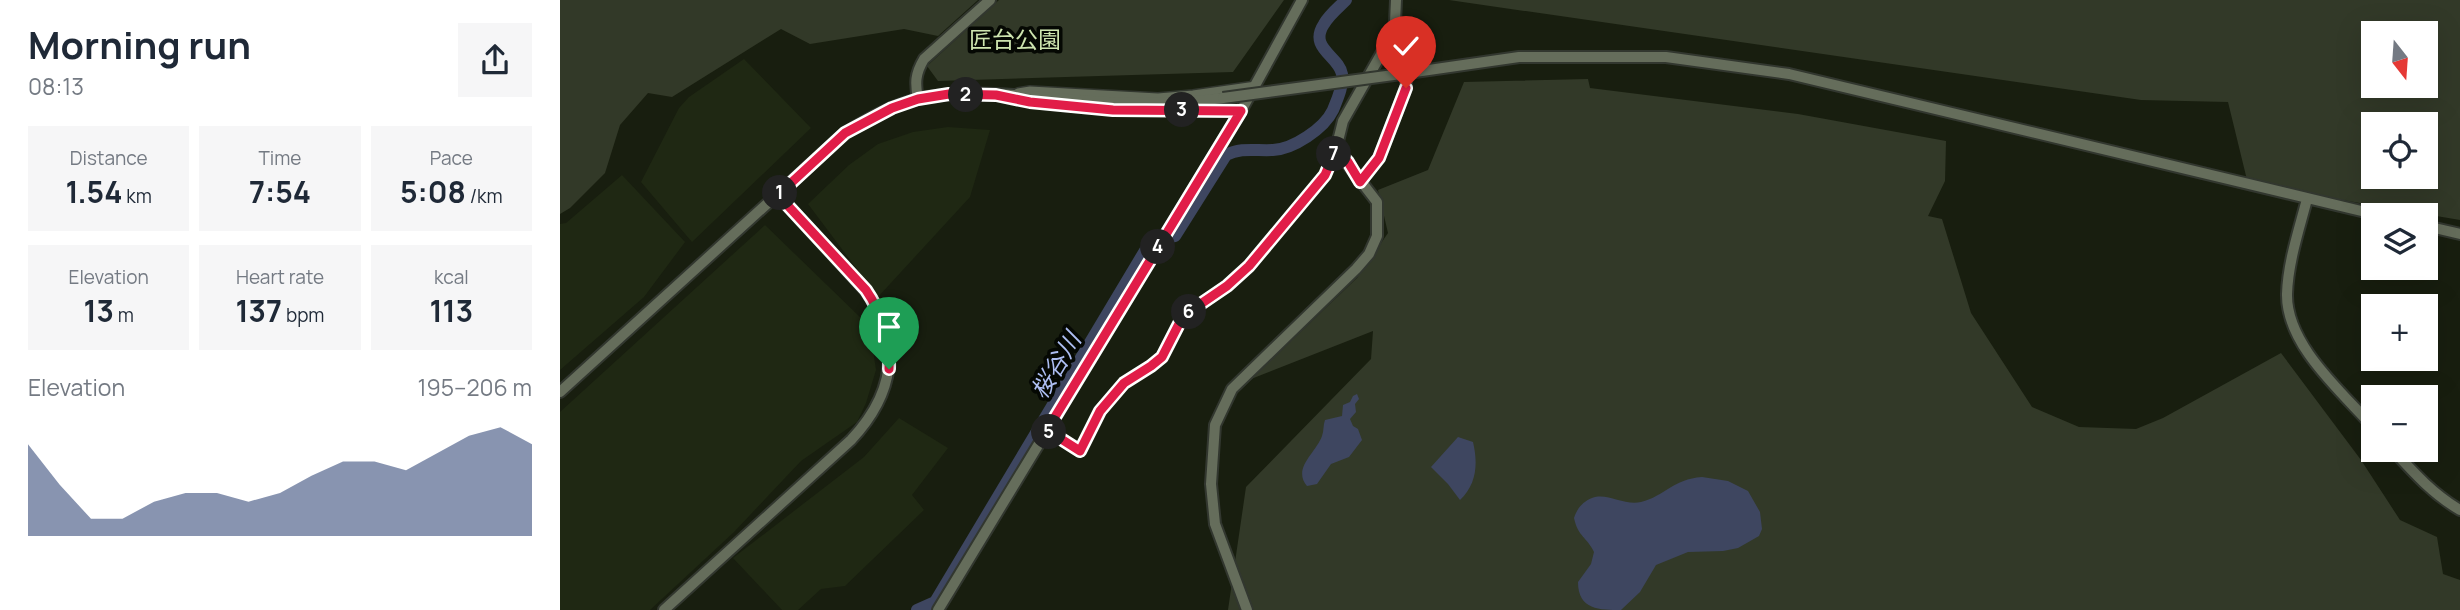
<!DOCTYPE html>
<meta charset="utf-8">
<style>
:root{--surface:#fff;--page:#f6f6f7;--text:#1f2937;--muted:#747a83;--accent:#576890}
body{margin:0;font-family:Manrope,"Noto Sans JP",sans-serif;background:var(--page);color:var(--text);height:100vh;display:flex;flex-direction:column;font-size:26px;white-space:nowrap}
*{box-sizing:border-box;margin:0}
p{font-size:23px;color:var(--muted)}
.icon{flex:none;width:38px;height:38px;fill:none;stroke:currentColor;stroke-width:2;stroke-linecap:round;stroke-linejoin:round}
.map{position:relative;flex:1;overflow:hidden}
.panel{display:flex;flex-direction:column;background:var(--surface);width:560px}
.panel>*{flex:none}
.needle{width:46px;rotate:163deg}
.fabs{position:absolute;left:1801px;top:21px;display:grid;gap:14px}
.fabs a{display:grid;place-items:center;width:77px;height:77px;border-radius:0px;background:var(--surface);box-shadow:0 7px 28px #0002;font-size:35px}
.pin{position:absolute;display:grid;place-items:center;width:60px;height:60px;color:#fff;margin:-72px -30px;border-radius:50% 50% 50% 0;rotate:-45deg;box-shadow:0 0 7px #0007}
.pin .icon{rotate:45deg}
.km{position:absolute;width:35px;height:35px;margin:-18px;border-radius:50%;background:#222;color:#fff;font-size:19px;line-height:35px;text-align:center}
.round{display:grid;place-items:center;flex:none;width:74px;height:74px;border-radius:0px;background:var(--page)}
.overview{display:flex;align-items:center;justify-content:space-between;height:119px;padding:0 28px}
h1{font-size:38px;font-weight:700;line-height:52px}
.metrics{display:grid;grid-template-columns:repeat(3,1fr);gap:10px;height:119px;padding:7px 28px}
.metrics div{display:grid;align-content:center;border-radius:0px;background:var(--page);text-align:center}
.metrics b{font-size:30px;font-weight:700}
.metrics small{font-size:19px;font-weight:400}
.metrics p{font-size:19px}
.chart{height:196px;padding:14px 28px}
.chart p{display:flex;justify-content:space-between}
.chart svg{width:100%;height:126px;margin-top:7px;fill:var(--accent);opacity:.7}
main{display:flex;flex:1;min-height:0}
.map>svg:first-child{display:block}
</style>
<main>
<section class="panel">
<div class="overview"><div><h1>Morning run</h1><p>08:13</p></div><a class="round"><svg class="icon" aria-label="share" viewBox="0 0 24 24"><path d="M12 15V3M7 8l5-5 5 5M5 13v7h14v-7"/></svg></a></div>
<div class="metrics">
<div><p>Distance</p><b>1.54<small> km</small></b></div>
<div><p>Time</p><b>7:54</b></div>
<div><p>Pace</p><b>5:08<small> /km</small></b></div>
</div>
<div class="metrics">
<div><p>Elevation</p><b>13<small> m</small></b></div>
<div><p>Heart rate</p><b>137<small> bpm</small></b></div>
<div><p>kcal</p><b>113</b></div>
</div>
<div class="chart"><p><span>Elevation</span>195–206 m</p>
<svg viewBox="0 0 160 44" preserveAspectRatio="none"><path d="M0 44V12L10 26L20 38L30 38L40 32L50 29L60 29L70 32L80 29L90 23L100 18L110 18L120 21L130 15L140 9L150 6L160 12V44z"/></svg>
</div>
</section>
<div class="map">
<svg width="1900" height="610" viewBox="0 0 1900 610">
<rect width="100%" height="100%" fill="#181e0f"/>
<path fill="#1f2813" d="M184,59L251,128L132,242L81,182L119,108L129,97Z
M388,127L430,130L410,197L318,297L248,204L289,165L318,144L353,132Z
M62,175L125,242L84,297L0,370V224L6,223Z
M205,225L302,319L312,343L316,370L306,403L297,422L241,461L174,532L90,610H0V412Z
M339,418L388,448L352,495L364,510L285,586L261,589L238,610H222L173,558L304,457Z"/>
<path fill="#323928" fill-rule="evenodd" d="M0,0H418L378,36L344,29L250,44L221,29L112,97L88,93L60,125L45,173L10,208L0,214Z
M439,0H724L673,72L378,81L367,66Z
M889,0H1900V220L1688,184L1668,102L1581,100ZM1813,33H1866V86H1813ZM1813,124H1866V177H1813Z
M1028,79L1030,88L1238,114L1386,141L1385,181L1368,216L1382,219L1411,313L1472,407L1519,427L1576,429L1603,418L1721,353L1801,460L1840,520L1877,537L1883,574L1900,580V610H668L686,487L811,359L813,331L691,379L797,278L828,233L818,190L868,170L904,82Z"/>
<path fill="#3e4660" d="M797,394L799,399L795,404L796,412L790,419L793,426L798,429L802,440L789,457L771,464L757,484L747,486C732,468 756,453 762,436C764,431 763,425 765,420L782,416L783,405L790,402L793,396Z
M898,437L913,442C918,463 917,484 900,500L888,484L871,467Z
M1142,477L1168,481L1188,491L1200,512L1202,529L1199,536L1178,548L1163,551L1128,552L1096,565L1080,592L1061,610C1040,610 1018,610 1018,582L1031,564L1034,552C1027,537 1018,537 1014,518C1017,509 1022,502 1032,498C1047,492 1064,506 1081,502C1105,496 1113,479 1142,477Z"/>
<g fill="none" stroke-linecap="round" stroke-linejoin="round">
<path stroke="#3e4660" stroke-width="12" d="M609,237L615,236L666,155C681,147 696,151 713,150C733,149 764,129 773,110C777,100 784,85 782,74C779,56 748,48 764,24C769,15 779,7 786,0
M357,610L375,602L589,244L595,240"/>
<g stroke="#32372f" stroke-width="10">
<path id="street" d="M458,92L470,90L598,97L633,94L696,85
M457,99L553,110L681,111
M487,430L520,451L540,411L563,383L602,357L623,316L667,286L689,266L765,175L776,149"/>
</g>
<g stroke="#32372f" stroke-width="14">
<path id="secondary" d="M841,74L959,57H1106L1229,74L1818,215
M358,99C355,83 355,74 364,59L430,0
M800,182L819,158L846,88V73
M1747,199C1739,230 1728,262 1727,294C1726,345 1782,392 1813,427
M1866,226L1900,234
M0,392L285,133C308,119 332,105 358,99C406,88 459,96 508,99C560,104 611,105 663,98
M1833,450C1854,473 1873,494 1900,510
M104,610L291,440C334,394 343,344 306,291L218,195
M378,610L681,111L742,0
M687,610L655,524L651,484L655,425L672,389L796,269L809,254L817,236V202L776,149L783,121L828,42L835,23L836,0"/>
</g>
<use href="#street" stroke="#656d5b" stroke-width="7"/>
<use href="#secondary" stroke="#656d5b" stroke-width="10"/>
<g stroke="#32372f" stroke-width="14" stroke-linecap="butt">
<path id="secondary-bridge" d="M663,98L841,74"/>
</g>
<use href="#secondary-bridge" stroke="#656d5b" stroke-width="10"/>
</g>
<g fill="none" stroke-linecap="round" stroke-linejoin="round">
<g stroke="#fff" stroke-width="14">
<path id="route" d="M329,369C330,340 323,315 306,290L218,195L285,133L332,108L358,99L389,94L436,95L470,102L553,110L681,111L487,430L520,451L540,411L564,383L591,366L602,357L623,316L667,286L689,266L765,175L776,149L788,162L800,182L819,158L846,88"/>
</g>
<use href="#route" stroke="#e11d48" stroke-width="9"/>
</g>
<g text-anchor="middle" dominant-baseline="central" stroke-width="7" stroke-linejoin="round" paint-order="stroke">
<g font-size="23" fill="#cee5af" stroke="#050803">
<text x="455" y="39">匠台公園</text>
</g>
<g font-size="24" font-style="italic" fill="#adbef2" stroke="#050803">
<text transform="translate(495 365) rotate(-59)">桜谷川</text>
</g>
</g>
</svg>
<div class="fabs">
<a><svg class="needle" viewBox="-14 -14 28 28"><path d="M0-13l5 13h-10z" fill="#e53935"/><path d="M0 13l5-13h-10z" fill="#747a83"/></svg></a>
<a><svg class="icon" aria-label="locate" viewBox="0 0 24 24"><circle cx="12" cy="12" r="6"/><path d="M12 2v4M12 18v4M2 12h4M18 12h4"/></svg></a>
<a><svg class="icon" aria-label="layers" viewBox="0 0 24 24"><path d="M12 4l9 5-9 5-9-5zM3 14l9 5 9-5"/></svg></a>
<a>+</a>
<a>−</a>
</div>
<div class="pin" style="left:329px;top:369px;background:#1e9e55"><svg class="icon" aria-label="arrive" viewBox="0 0 24 24"><path d="M6 21V4h12l-3 4 3 4H6"/></svg></div>
<div class="pin" style="left:846px;top:88px;background:#d93025"><svg class="icon" aria-label="check" viewBox="0 0 24 24"><path d="M5 12l5 5 9-10"/></svg></div>
<b class="km" style="left:220px;top:193px">1</b>
<b class="km" style="left:406px;top:95px">2</b>
<b class="km" style="left:622px;top:110px">3</b>
<b class="km" style="left:598px;top:247px">4</b>
<b class="km" style="left:489px;top:432px">5</b>
<b class="km" style="left:629px;top:312px">6</b>
<b class="km" style="left:774px;top:154px">7</b>
</div>
</main>
